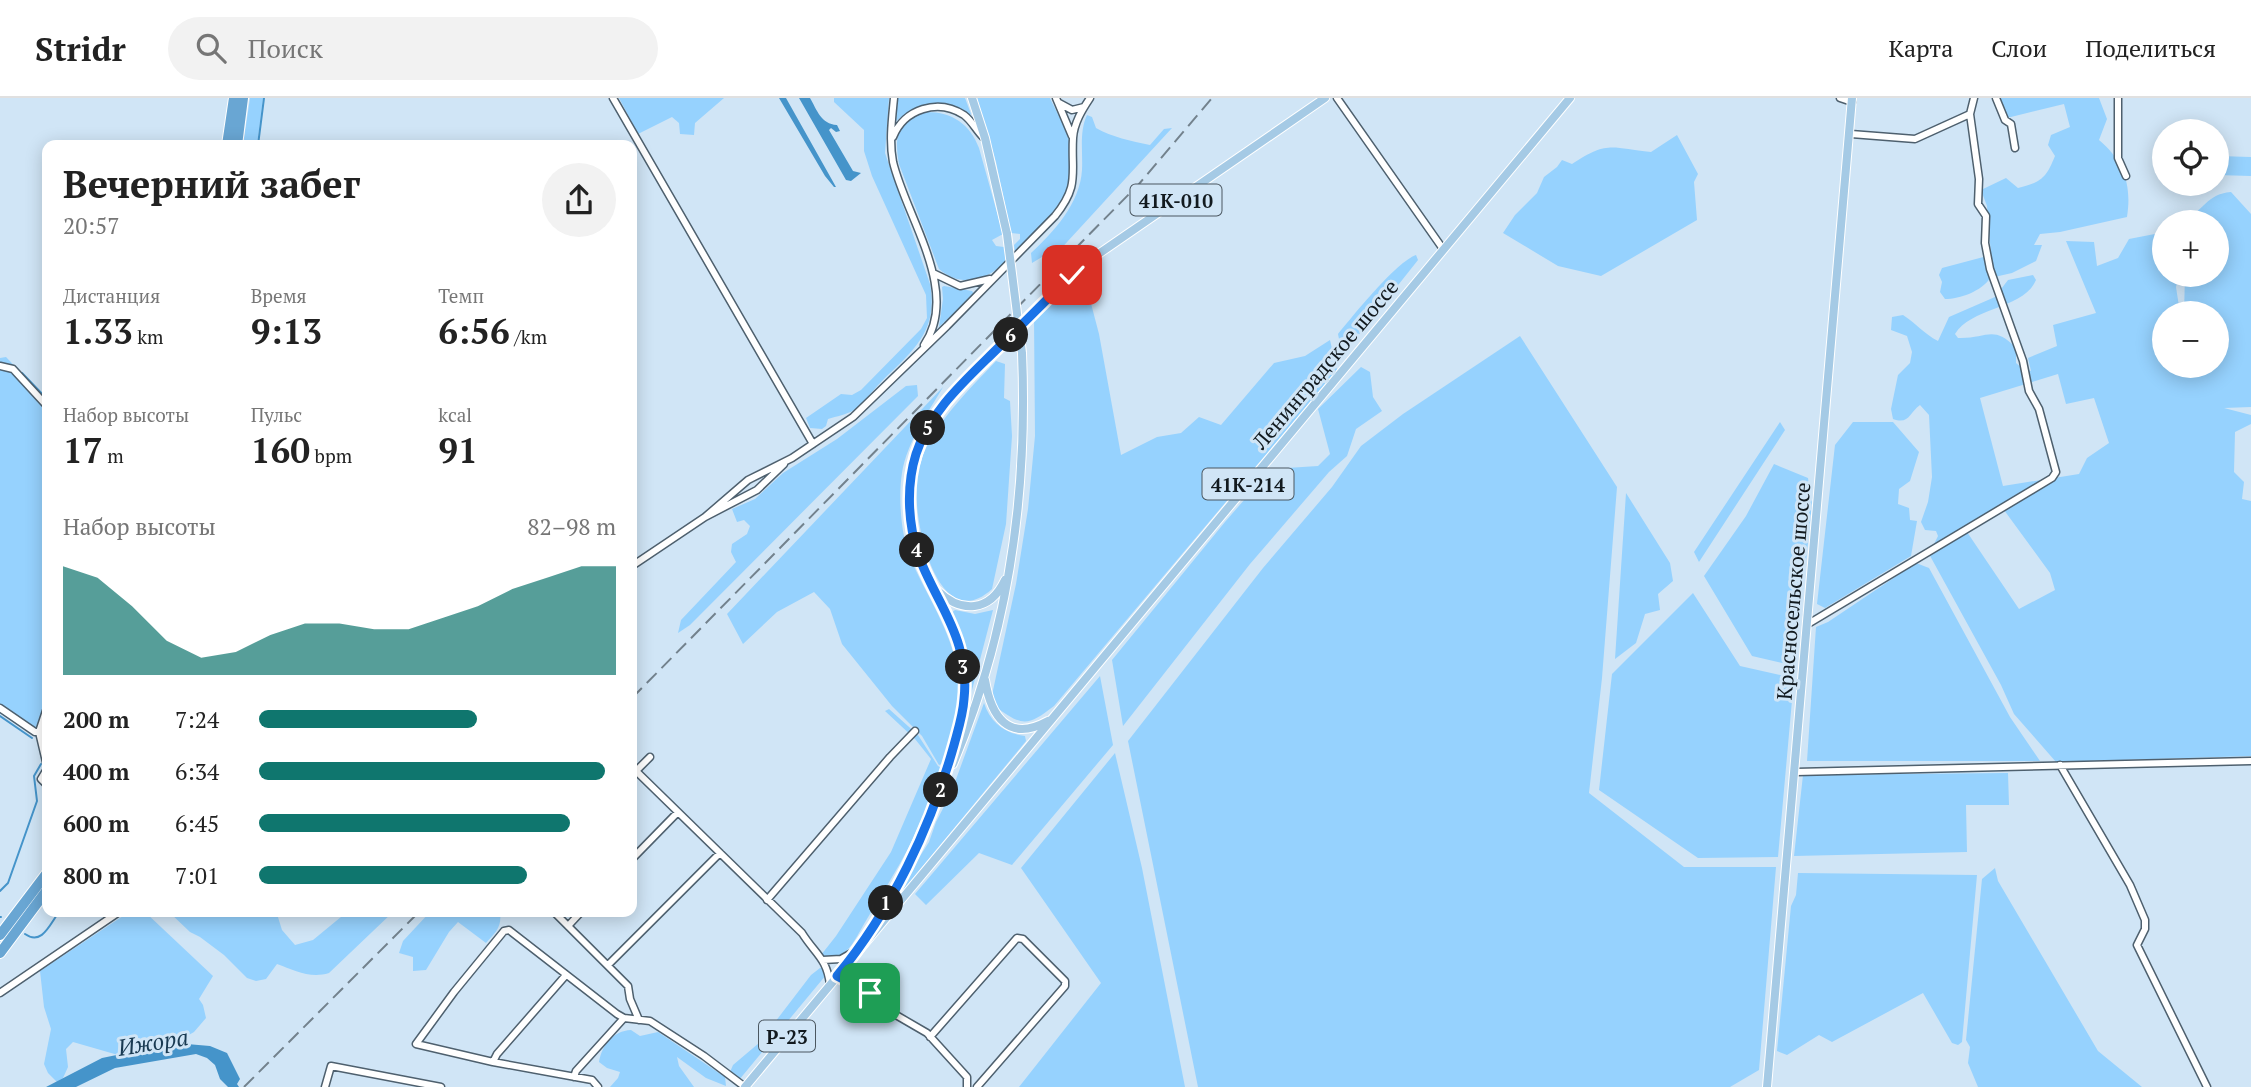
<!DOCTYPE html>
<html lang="ru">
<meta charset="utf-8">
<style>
:root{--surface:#fff;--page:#f2f2f2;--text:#222;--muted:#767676;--line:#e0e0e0;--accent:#0f766e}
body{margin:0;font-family:"PT Serif",serif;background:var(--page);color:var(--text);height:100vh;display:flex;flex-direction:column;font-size:26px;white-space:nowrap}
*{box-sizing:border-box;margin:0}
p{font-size:23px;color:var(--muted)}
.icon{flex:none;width:38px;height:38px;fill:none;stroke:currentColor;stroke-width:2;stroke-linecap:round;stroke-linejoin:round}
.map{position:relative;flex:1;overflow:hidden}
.side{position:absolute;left:42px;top:42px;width:595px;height:777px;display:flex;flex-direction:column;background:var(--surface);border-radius:14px;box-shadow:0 4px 18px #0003}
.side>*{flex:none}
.controls{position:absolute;left:2152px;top:21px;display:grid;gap:14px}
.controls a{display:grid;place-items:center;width:77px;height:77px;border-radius:50%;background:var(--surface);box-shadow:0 4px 18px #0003;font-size:35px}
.pin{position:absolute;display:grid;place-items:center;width:60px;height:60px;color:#fff;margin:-30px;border-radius:14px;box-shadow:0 4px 10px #0006}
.km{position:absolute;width:35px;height:35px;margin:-18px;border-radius:50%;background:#222;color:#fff;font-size:19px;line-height:35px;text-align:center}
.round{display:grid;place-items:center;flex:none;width:74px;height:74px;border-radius:37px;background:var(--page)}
.head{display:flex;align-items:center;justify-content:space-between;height:119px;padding:0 21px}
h1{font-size:38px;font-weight:600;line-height:52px}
.metrics{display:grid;grid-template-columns:repeat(3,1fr);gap:10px;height:119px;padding:7px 21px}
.metrics div{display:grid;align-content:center}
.metrics b{font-size:35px;font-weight:600}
.metrics small{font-size:19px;font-weight:400}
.metrics p{font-size:19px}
.chart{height:196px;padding:14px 21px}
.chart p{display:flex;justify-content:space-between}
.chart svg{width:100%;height:126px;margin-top:7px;fill:var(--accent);opacity:.7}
ul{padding:0 21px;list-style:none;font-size:23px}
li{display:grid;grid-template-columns:112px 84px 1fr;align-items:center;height:52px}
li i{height:18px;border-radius:9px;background:var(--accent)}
header{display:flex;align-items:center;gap:42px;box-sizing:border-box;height:98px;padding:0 35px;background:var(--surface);border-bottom:2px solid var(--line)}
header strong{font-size:33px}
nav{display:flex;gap:38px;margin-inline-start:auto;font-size:24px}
.search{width:490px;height:63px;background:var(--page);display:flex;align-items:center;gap:18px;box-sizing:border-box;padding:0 24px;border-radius:38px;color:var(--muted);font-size:26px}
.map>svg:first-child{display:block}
</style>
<header>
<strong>Stridr</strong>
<div class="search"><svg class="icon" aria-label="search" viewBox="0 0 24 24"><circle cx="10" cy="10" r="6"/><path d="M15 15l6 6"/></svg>Поиск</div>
<nav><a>Карта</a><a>Слои</a><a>Поделиться</a></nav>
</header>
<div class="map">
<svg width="2251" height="989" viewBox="0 0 2251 989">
<rect width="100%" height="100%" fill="#d0e5f6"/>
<path fill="#96d2fe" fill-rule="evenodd" d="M250,0H263L257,47H243Z
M619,0H724L695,25L694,37L680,36L679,25L672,19L638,36Z
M834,0H889L885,55L930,186C939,234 912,253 881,284C872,293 864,305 854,312C846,317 837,318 828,321L826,328L822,331L810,330L806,320L841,296L852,297L861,292L921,231L927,220L926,197L872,78L864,53V32L834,4Z
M898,0H965L971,16L970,17C938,1 924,2 896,23Z
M977,0H1050C1056,13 1064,26 1068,40C1085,91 1048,121 1015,155L1014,147L1020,141V136L1011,135L996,64Z
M2000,0H2099L2107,21L2099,42C2124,63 2132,87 2127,119L2060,134L2040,136L2034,147H2042L2036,163L2012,175L1990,180C1982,193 1960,201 1945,201L1940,194L1942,184L1939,177L1942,170L1991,157L1987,108L1981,92L2006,80L2018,90C2042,84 2046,80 2055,58L2048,47L2051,37L2070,29L2064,6L2007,20Z
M927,14C952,14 970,26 979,50L1003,136L992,142L996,148L1004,149L1006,163C987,183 961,190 939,171L899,66C894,38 897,22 927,14Z
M1087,17L1092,19L1096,30C1112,39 1131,43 1150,47L1164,31L1172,30L1056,156L1042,159L1032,165L1031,155C1054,134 1080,105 1082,72C1083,54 1079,34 1087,17Z
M1677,37L1698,76L1694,84L1697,122L1601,178L1558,168L1503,135L1515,117L1537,95L1544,79L1557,69L1562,62L1572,66C1608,42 1611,50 1651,54Z
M2217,58L2251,59V78L2217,77Z
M2231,94L2251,116V309L2224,310L2251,317V326L2235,334L2234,374L2244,384L2242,401L2251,403V658L2056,664L2014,616L2001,587L1929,456L1938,438L1936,433L1925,432L1921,424L1928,404L1932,379L1929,317L1920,307C1909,315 1909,327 1893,321L1891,311L1898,277L1910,265L1912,254L1907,238L1891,232L1892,219L1903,217C1916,225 1924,236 1938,243L1949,219L1995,199L2008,182L2033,177L2036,182C2024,211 1971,209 1955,236L1958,240C1987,241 1993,226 2016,250V265L2022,270L2031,273L2028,260L2057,248L2053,227L2096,215L2066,143L2094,144L2097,168L2118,160L2129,141L2165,134V177H2179L2176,189L2180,215H2165V268H2191L2193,274V268H2217V215H2184L2185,177H2217V124H2182C2204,113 2206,96 2231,94ZM2058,276L2066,306L2094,300L2109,345L2087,360L2079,376L2003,388L1980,300ZM2004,412L2050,475L2055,492L2019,511L1967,434Z
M1416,157L1418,162L1349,249L1340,246L1338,236C1353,218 1396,164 1416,157Z
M1083,175L1099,236L1121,357L1157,339L1181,335L1199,319L1221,327L1274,265L1305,258L1330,242L1337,272L1054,608C1028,628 1023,629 996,609L992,597L1016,486L1028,411L1035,338L1034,220Z
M944,188L972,193L974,196L939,229L943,201L942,189Z
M1520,238L1617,389L1602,580L1589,695L1684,769H1776L1759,972L1730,989H1198L1128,643L1263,470L1332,389L1361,348L1403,316Z
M6,259L47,302V640L34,638L0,615V260Z
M996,263L1005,266L1004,300L1010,303L1012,338L1006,426L992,491C934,544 907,404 919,367C933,326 967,294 996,263Z
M1361,269L1370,274L1373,299L1382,313L1356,331L1347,358L1329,374L1250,466L1123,628L1112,562L1225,424L1271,371L1318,368L1330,356L1318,311Z
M917,287L918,298L690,527L678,535L681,522L736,464L731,454L732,446L747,436L750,428L744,422L737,424L732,411L755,401L783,375L837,341L906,288Z
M943,289C928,315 907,344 902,375C898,400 901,441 912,464C930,504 954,537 959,582C962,609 951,639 944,665L939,667L922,638L892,608L842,546L830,511L814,494L777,514L743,546L727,516Z
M1780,324L1785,332L1699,464L1694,454Z
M1853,324H1893L1919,354L1910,383L1899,391L1898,406L1909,410L1910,422L1917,423L1911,458L1825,510L1817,506L1835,347Z
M1774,366L1808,380L1812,406L1795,568L1752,558L1704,478L1746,418Z
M1626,395L1670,465L1673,483L1658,496L1660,512L1645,516L1636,545L1615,561Z
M1916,465L1929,470L2010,619L2040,663H1807L1816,529L1828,524Z
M1693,495L1740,568L1794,580L1778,759L1698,760L1599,692L1612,576Z
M955,512L975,516L993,512L971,596C969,567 963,541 951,515Z
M1100,578L1113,647L1012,767L979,755L926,807L915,796Z
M984,605C990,624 1005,636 1025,638L1026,643L899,797L901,788L929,744L936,724L951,695Z
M889,611L918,637L938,668L943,671C926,725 896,773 867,821C860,832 852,851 842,856C834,860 828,860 821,857L836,838L891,754L931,661L915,641L885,613Z
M1115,655L1142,770L1185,989H1019L1101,885L1021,770Z
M2008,675L2009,707H1966L1967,754L1794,758L1803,677Z
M1995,770L1998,783L2098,953L2142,989H1978L1968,965L1970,949L1966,942L1982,781Z
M1798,775L1977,777L1962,944L1958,947L1952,945L1923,895L1832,944L1819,937L1787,957L1777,953L1791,808L1796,797Z
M129,814H145L213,878L199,901L203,907L206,920L194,934L175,945L118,957L73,944L66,951L68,969L63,980L57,984L48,975L44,966L51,931L44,909L40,873Z
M169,814H271L277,816L282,832L295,847L313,842L347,814H393L329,875C310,881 294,872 277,866L266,881L256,883L247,880L224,857L200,839L190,834Z
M430,814H500C502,829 496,834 486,845L458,824L449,834L426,872L413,873V859L399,855L403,843Z
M820,870H825L826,877L739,982L730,974L733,967L759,945L811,877Z
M631,932L640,938L658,934L725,979L726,988L706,980L677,959L679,968L694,989H610L618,980L620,974L607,970L599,964C602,947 613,933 631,932Z"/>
<path fill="#4594ca" d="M779,0H786L836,89H834L825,78Z
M799,0H810C817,12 821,26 837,27L840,33L836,34L831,30L829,32L853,73L861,75L851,83L846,82Z
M175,945L210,948L227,955L240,981L237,986L239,989H228L220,981L215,967L207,960L196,956L115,970L76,989H46L102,960Z"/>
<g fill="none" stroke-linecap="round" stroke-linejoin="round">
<path stroke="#4594ca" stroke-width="2" d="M258,47L264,0
M22,275L47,301
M0,618L32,640
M0,793L8,785L37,703L34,678L41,666
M0,819H1
M25,836C42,848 50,826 59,814"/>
<g stroke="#4e606e" stroke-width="9">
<path id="minor" d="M613,0L813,346
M894,0C892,21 889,43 893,64C906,119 961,193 924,247
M1056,0L1072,38
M1337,0L1443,151
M1840,0L1852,4
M1996,0L2005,22L2011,26L2015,50
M2118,0V60L2126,78
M1059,5L1072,12L1084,9
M1851,36L1915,41L1970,16L1974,0
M893,39C904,11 938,0 964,17C972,23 976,32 983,39
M933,175L960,188L990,181
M0,268L13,271L47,308
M705,419L748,382L792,360L853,319L947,228L1055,118C1080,87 1071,76 1073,40C1074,25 1082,12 1090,0
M632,468L705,419L757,392L784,366
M1808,526L2052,380L2056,374L2039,311L2029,293L2023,263L1990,171L1985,145L1986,118L1978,106L1979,81L1970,16
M0,610L35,634H39
M47,610L39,634L47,668
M2060,667L2130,787L2145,822V831L2137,847L2207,989
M47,671L41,681L47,687
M636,673L802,835C815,856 827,860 830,887
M1796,674L2251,663
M632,677L650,659
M632,761L678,714
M767,802L890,659L915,633
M554,814L628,888L630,901L639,922
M568,828L581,814
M823,862L841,861L857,852
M608,867L720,755
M566,877L497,956L493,964L592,982L598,989
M837,878L870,896L896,917L927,935L967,979V989
M0,895L119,814
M930,939L1017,840L1023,841L1065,883V888L977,989
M493,964L416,946L454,894L504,833L509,832L617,916L624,920L650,923L704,958L745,989
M574,979L576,973L624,920
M325,989L331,968L441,989"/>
</g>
<g stroke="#fff" stroke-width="10">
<path id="major" d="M972,0L985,40L1007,136
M937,492C961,516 990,514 1005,482
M985,582C991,618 1008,645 1048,623
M953,666C1008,536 1028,396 1022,255
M943,687L961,619L965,583L959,547L918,457L912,434L910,413L912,376L923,339L954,294L1081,168L1325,0
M869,835L902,777L944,684
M745,989L1570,0
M1767,989L1852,0"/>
</g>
<g stroke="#fff" stroke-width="12">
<path id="highway" d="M227,47L234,0
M237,47L243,0
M0,837L47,775
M0,855L47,792"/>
</g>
<use href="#minor" stroke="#fff" stroke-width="6"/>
<use href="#major" stroke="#a5cae5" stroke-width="8"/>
<use href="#highway" stroke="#69a6d3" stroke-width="10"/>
<path stroke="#73828d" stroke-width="2" stroke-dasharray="14 7" stroke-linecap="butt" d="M632,600L1139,86L1212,0
M244,989L419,814"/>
<g stroke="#fff" stroke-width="10" stroke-linecap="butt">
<path id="major-bridge" d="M1007,136L1022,255"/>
</g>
<use href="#major-bridge" stroke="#a5cae5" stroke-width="8"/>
</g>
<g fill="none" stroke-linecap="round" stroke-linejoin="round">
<g stroke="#fff" stroke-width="14">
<path id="route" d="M870,895L837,878C891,813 931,729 954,647C958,632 963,617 964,601C966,583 964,565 959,548C950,516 929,488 918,456C908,425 906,388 916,356C930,312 968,280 1000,248C1024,225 1047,201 1072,177"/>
</g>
<use href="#route" stroke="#1a73e8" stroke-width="9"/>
</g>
<g text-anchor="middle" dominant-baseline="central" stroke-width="6" stroke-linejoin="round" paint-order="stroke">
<g fill="#d0e5f6" stroke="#4b5760" stroke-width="2">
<rect x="1130.5" y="86.5" width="91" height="31" rx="5"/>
<rect x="1202.5" y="370.5" width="91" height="31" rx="5"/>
<rect x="759" y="922.5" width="56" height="31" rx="5"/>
</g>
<g font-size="19" font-weight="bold" fill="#121a1f">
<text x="1176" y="102">41К-010</text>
<text x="1248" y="386">41К-214</text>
<text x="787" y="938">Р-23</text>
</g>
<g font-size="21" fill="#121a1f" stroke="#d0e5f6">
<text transform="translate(1325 266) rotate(-50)">Ленинградское шоссе</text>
<text transform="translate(1793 493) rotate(-85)">Красносельское шоссе</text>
</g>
<g font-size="23" font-style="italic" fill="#193a52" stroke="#d0e5f6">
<text transform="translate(153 944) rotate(-9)">Ижора</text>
</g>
</g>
</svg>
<div class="controls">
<a><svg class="icon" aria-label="locate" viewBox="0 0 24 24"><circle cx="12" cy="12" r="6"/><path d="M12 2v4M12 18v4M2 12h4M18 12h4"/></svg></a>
<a>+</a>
<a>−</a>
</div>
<div class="pin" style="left:870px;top:895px;background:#1e9e55"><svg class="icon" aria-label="arrive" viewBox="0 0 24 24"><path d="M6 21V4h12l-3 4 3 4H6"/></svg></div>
<div class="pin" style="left:1072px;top:177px;background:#d93025"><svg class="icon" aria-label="check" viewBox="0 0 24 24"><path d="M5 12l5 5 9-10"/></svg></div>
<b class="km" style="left:886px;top:805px">1</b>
<b class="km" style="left:941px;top:692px">2</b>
<b class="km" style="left:963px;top:569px">3</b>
<b class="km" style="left:917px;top:452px">4</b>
<b class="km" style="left:928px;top:330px">5</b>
<b class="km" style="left:1011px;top:237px">6</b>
<section class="side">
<div class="head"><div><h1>Вечерний забег</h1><p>20:57</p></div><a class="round"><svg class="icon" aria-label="share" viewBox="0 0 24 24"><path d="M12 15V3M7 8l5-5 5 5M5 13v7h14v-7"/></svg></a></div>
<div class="metrics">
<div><p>Дистанция</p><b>1.33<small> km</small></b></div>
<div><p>Время</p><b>9:13</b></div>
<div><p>Темп</p><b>6:56<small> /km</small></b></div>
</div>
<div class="metrics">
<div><p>Набор высоты</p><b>17<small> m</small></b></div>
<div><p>Пульс</p><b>160<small> bpm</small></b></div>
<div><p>kcal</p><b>91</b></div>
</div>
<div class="chart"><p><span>Набор высоты</span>82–98 m</p>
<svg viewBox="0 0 160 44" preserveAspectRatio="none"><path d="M0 44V6L10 10L20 20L30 32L40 38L50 36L60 30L70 26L80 26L90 28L100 28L110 24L120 20L130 14L140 10L150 6L160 6V44z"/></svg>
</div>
<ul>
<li><b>200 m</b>7:24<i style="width:61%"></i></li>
<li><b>400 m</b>6:34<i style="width:97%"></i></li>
<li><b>600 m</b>6:45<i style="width:87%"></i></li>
<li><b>800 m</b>7:01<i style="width:75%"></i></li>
</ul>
</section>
</div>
